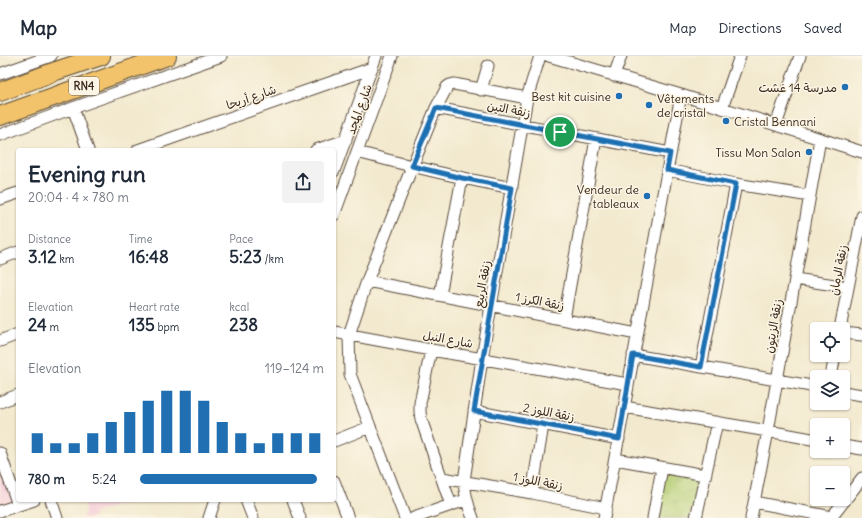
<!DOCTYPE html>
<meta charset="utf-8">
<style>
:root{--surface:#fff;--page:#f2f2f3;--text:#1f2937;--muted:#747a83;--line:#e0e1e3;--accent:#1f6fb2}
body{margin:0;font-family:Delius,"Playpen Sans Arabic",sans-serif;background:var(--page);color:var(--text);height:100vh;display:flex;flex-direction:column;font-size:15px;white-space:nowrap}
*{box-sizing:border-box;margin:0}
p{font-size:13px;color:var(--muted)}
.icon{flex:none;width:22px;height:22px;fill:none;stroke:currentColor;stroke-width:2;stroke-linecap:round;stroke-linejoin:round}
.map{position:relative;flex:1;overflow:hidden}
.panel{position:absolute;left:16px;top:92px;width:320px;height:354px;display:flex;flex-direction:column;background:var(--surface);border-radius:4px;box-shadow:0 1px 3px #0004}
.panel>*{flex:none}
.buttons{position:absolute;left:810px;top:266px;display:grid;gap:8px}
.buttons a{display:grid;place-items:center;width:40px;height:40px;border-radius:4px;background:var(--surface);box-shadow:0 1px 3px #0004;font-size:20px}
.pin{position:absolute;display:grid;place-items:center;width:34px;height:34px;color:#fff;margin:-17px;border:2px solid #fff;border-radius:50%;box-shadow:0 1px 4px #0007}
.round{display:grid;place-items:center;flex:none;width:42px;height:42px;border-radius:4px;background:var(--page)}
.head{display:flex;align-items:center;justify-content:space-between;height:68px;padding:0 12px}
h1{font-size:22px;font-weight:700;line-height:30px}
.metrics{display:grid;grid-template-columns:repeat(3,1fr);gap:6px;height:68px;padding:4px 12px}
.metrics div{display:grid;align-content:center}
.metrics b{font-size:17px;font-weight:700}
.metrics small{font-size:11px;font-weight:400}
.metrics p{font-size:11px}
.chart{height:112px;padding:8px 12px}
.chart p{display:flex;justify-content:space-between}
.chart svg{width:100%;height:72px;margin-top:4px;stroke:var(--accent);stroke-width:6}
ul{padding:0 12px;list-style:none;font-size:13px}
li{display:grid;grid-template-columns:64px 48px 1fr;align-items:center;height:30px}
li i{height:10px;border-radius:5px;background:var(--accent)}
header{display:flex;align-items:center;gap:24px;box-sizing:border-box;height:56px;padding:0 20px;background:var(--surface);border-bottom:1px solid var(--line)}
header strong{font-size:19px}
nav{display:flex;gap:22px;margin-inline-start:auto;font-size:14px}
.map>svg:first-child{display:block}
</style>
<header>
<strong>Map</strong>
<nav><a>Map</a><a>Directions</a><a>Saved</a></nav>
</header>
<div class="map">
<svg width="862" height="462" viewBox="0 0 862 462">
<defs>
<pattern id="park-tufts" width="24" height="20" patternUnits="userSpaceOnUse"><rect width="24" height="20" fill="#b3cd72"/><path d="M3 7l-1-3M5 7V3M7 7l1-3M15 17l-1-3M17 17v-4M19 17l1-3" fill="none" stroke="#9bb062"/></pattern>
</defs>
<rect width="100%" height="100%" fill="#fcf5e5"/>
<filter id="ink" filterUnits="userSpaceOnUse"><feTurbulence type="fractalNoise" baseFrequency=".025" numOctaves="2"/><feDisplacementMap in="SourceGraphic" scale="8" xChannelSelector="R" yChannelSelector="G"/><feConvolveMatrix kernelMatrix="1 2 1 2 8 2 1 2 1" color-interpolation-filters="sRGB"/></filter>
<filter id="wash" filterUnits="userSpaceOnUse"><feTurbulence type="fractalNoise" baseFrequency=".012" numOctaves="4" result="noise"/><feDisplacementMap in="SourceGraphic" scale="16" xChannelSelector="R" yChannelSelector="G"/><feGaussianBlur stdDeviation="0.9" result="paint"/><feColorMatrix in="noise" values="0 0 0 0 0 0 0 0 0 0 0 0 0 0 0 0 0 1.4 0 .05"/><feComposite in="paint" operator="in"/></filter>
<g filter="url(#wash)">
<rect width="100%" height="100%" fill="#f2e9ce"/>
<path fill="#f5cfd9" d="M0,398L18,449L0,455Z
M86,444H134L94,457L92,462H82L85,455L84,445Z"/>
<path fill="url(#park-tufts)" stroke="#777c48" d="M663,414L704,422L695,462H654Z"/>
</g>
<g filter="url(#ink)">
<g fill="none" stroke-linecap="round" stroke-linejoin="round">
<g stroke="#564738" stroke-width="13">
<path id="street" d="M549,0L681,39L862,96
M0,18L51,0
M614,20L621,0
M481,34L488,10
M73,52L88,94
M436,52L670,97
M722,52L740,0
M776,69L800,0
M0,79L73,52L221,0
M138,94L372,12
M316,94L346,84
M357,96C409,110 460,122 512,132
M667,114L736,128L810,140
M334,115L376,0
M0,143L18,137
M334,159L392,0
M0,203L18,196
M795,223L848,231
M367,225L637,278
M440,239L462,122
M564,263L596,83
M840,273L862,160
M334,276L431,294L628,328
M843,277L862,279
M0,285L18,278
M431,294L420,347V356L421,363L451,449
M633,299L817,331
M701,311L736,128
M831,321L835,299
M843,336L862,339
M0,346L18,339
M624,351L768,375L817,384
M474,355L619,383
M334,385L370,371
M843,390L862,393
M0,397L18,449
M615,403L705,419
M442,422L532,437L606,452
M334,425L348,462
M532,437L543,369
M51,444L57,462
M246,444L253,462
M293,444L300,462
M754,446L832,461
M0,455L34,444
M209,462L215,444
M405,462L350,318L349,279L367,225L412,111L436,52L447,31L450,29L454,28L527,42
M414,462L451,449L466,444
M473,462C468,450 465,439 464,425L482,302L527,42L540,0
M604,462L681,39
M653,462L662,412
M696,462L717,366
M751,462L768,375L820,83
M831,462L862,422"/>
</g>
<g stroke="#564738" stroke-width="20">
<path id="primary" d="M0,36L56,15L101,0
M0,60L167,0"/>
</g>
<use href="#street" stroke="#fff" stroke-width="11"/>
<use href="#primary" stroke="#f2c36a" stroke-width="18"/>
</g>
</g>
<g fill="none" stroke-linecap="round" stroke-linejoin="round" filter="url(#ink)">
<g stroke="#fff" stroke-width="8">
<path id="route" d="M436,52L670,97L667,114L736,128L701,311L633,299L619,383L474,355L512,132L462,122L412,110Z"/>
</g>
<use href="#route" stroke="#1f6fb2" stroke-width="5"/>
</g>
<g fill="#1f6fb2" stroke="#fcf5e5" stroke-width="1.5">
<circle cx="845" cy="31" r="4"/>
<circle cx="619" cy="40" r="4"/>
<circle cx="649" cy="49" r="4"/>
<circle cx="726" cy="65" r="4"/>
<circle cx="809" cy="96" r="4"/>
<circle cx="647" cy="140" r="4"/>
</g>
<g text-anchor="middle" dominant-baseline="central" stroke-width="3" stroke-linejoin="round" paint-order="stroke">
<rect fill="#fcf5e5" stroke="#75675a" stroke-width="1" x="69" y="21" width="30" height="18" rx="3"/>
<g font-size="11" font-weight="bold" fill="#3b2a1e">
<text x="84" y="30">RN4</text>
</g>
<g font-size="12" fill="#3b2a1e" stroke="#fcf5e5" text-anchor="end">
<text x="837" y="31">مدرسة 14 غشت</text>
<text x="611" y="40">Best kit cuisine</text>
<text x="657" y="42" text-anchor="start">Vêtements<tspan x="657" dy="14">de cristal</tspan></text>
<text x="734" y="65" text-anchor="start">Cristal Bennani</text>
<text x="801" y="96">Tissu Mon Salon</text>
<text x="639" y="133">Vendeur de<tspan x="639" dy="14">tableaux</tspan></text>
</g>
<g font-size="12" fill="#3b2a1e" stroke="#fcf5e5">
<text transform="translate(251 41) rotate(-19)">شارع أريحا</text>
<text transform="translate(359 53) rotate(-70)">شارع المجد</text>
<text transform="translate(509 53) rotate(11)">زنقة التين</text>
<text transform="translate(838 214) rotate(-79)">زنقة الرمان</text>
<text transform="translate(482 228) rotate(-80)">زنقة الربيع</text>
<text transform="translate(540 245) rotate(11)">زنقة الكرز 1</text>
<text transform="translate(773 270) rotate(-80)">زنقة الزيتون</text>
<text transform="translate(448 283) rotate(10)">شارع النبل</text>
<text transform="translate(549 356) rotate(11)">زنقة اللوز 2</text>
<text transform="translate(538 425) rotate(11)">زنقة اللوز 1</text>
</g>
</g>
</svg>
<div class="buttons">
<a><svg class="icon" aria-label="locate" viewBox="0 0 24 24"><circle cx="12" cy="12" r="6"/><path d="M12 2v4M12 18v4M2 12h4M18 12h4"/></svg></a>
<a><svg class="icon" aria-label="layers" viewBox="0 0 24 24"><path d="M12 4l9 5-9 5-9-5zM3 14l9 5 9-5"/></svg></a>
<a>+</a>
<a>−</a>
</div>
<div class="pin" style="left:560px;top:76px;background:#1e9e55"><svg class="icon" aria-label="arrive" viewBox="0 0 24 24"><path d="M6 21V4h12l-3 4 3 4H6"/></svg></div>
<section class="panel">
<div class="head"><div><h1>Evening run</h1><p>20:04 · 4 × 780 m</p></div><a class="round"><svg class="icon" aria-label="share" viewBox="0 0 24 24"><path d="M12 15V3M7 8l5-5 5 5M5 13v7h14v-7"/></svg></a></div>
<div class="metrics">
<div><p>Distance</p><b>3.12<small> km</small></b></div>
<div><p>Time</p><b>16:48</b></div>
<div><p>Pace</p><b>5:23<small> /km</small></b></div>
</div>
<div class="metrics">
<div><p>Elevation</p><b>24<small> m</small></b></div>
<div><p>Heart rate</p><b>135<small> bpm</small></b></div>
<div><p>kcal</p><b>238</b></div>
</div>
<div class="chart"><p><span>Elevation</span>119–124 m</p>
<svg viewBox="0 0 160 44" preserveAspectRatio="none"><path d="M5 44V32M15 44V38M25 44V38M35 44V32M45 44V25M55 44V19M65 44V12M75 44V6M85 44V6M95 44V12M105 44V25M115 44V32M125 44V38M135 44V32M145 44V32M155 44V32"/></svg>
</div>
<ul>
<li><b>780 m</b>5:24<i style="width:96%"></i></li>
</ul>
</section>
</div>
